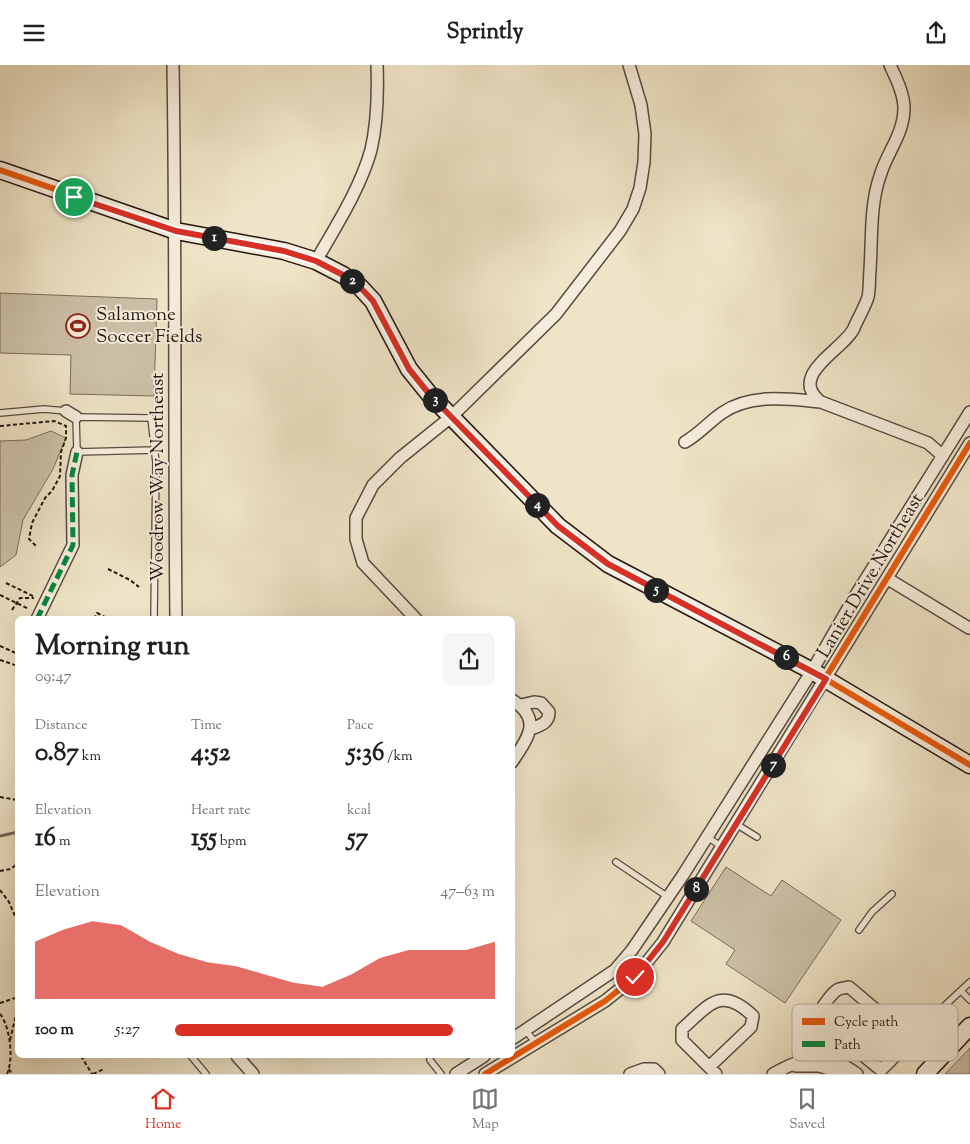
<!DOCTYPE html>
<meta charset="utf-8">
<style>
:root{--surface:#fff;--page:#f6f6f6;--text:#202124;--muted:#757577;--line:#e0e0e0;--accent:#d93025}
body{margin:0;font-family:"Sorts Mill Goudy",serif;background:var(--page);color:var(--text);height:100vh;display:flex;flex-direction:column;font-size:19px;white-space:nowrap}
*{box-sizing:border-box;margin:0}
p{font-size:16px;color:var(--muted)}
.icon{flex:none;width:28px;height:28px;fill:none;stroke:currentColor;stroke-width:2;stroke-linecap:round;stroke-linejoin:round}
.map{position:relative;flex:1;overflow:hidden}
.panel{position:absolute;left:15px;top:551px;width:500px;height:442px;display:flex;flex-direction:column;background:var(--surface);border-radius:8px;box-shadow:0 5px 20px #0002}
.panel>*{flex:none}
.pin{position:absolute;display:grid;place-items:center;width:42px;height:42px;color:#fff;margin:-21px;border:2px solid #fff;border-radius:50%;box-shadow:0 1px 5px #0007}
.km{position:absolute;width:25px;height:25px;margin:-12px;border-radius:50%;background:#222;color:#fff;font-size:14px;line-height:25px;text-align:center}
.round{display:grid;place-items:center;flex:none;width:52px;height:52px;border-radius:8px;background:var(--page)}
.head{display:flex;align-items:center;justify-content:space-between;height:85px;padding:0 20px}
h1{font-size:28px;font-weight:700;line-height:38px}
.stats{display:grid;grid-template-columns:repeat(3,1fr);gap:8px;height:85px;padding:5px 20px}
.stats div{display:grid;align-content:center}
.stats b{font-size:25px;font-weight:700}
.stats small{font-size:14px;font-weight:400}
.stats p{font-size:14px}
.chart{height:140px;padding:10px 20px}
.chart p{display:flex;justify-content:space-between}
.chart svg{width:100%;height:90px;margin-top:5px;fill:var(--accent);opacity:.7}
ul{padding:0 20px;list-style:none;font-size:16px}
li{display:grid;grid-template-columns:80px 60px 1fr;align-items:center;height:38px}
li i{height:12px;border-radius:6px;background:var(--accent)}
header{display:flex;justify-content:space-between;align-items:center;height:65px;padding:0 20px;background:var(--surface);font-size:22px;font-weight:700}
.dock{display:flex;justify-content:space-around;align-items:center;height:70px;border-top:1px solid var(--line);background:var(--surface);font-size:14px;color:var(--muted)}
.dock a{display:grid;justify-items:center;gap:2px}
.dock .on{color:var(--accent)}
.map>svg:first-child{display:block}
</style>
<header><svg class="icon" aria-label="menu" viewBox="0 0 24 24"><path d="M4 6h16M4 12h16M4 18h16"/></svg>Sprintly<svg class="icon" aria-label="share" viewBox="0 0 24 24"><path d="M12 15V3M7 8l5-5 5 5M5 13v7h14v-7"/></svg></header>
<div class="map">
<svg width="970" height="1009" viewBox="0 0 970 1009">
<rect width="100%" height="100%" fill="#efe4c7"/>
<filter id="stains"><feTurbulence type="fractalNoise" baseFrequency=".004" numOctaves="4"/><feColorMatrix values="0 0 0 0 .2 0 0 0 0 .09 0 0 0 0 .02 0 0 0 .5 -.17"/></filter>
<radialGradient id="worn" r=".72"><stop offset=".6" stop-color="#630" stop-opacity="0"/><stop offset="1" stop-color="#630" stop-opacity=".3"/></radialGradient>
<path fill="#ccc1a8" stroke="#786c5d" d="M0,228L157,234L154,331L70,329L71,290L0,288Z
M51,366L66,373L53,404L23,455L16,490L0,502V376L26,375Z
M726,802L771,831L782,815L841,855L785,938L726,899L735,885L691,856Z
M970,983V1009H945Z"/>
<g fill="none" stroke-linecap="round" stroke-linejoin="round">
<path stroke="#746859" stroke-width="3" d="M0,771L18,767"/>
<g stroke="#574a3f" stroke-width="8">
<path id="lane" d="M0,348L44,344L66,346
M154,554L156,398L151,353L76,352L77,387L155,385
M736,759L757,772
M707,772L721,781
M616,797L668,832
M859,865L872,847L892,829
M961,926L970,935
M941,944L970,917
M526,966L536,978
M191,991L206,1009
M430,995L441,1009"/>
</g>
<g stroke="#574a3f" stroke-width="14">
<path id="street" d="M173,0C176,185 174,369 176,554
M890,0C896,13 904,29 904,43C904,69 887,87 880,111C870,139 872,175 870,205C869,214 870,223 868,232C865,242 858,253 854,263C845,284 786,310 821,337L915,373L928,378L943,391
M316,196C336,161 360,124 371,85C377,59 378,27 377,0
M66,346L76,352
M685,377C699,369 709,357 722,348C750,328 789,334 821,337
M888,514L969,563
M37,554L73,480L72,410L77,387
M416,554L363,498L356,474V453L373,420L400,393L451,352L556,249L620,166L633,144L640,123L644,97L645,69L641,40L629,0
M512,635C543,654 528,673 512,697
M521,640L534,637L541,638L549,647C549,658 541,660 531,664
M512,974L615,905L632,885L683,810L812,606L854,533L970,347
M810,989C809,984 807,977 807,973C809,962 828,931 837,925C840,923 846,923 849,922L908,972L907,979L881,1005L817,953
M237,991L253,1009
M796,1001H819L846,1009
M709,1002L751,962L753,951C721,920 709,940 682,964V975L716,1009
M456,1009L484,991
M485,1009L605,936L635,912L663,877L970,378
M630,1009L644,1004H654L659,1009
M773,1009C805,991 825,985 857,1009"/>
</g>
<g stroke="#241712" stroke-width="19">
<path id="secondary" d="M0,105L176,166L284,186L316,196L343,210L360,222L373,236L409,304L430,330L558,461L608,499L812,606L970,700
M925,1009L970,961"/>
</g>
<path stroke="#241712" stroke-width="2" stroke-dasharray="4 2.5" stroke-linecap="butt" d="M0,361L54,356L66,361V373L61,387L60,411L52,426L45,433L32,458L29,474L36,481
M108,504L130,515L139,522
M6,518L35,532
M0,530L29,544
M12,545L20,533H34
M94,554L97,548L109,554
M0,581L18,589
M0,595L18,601
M0,732L17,735
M0,806L11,804L18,798
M0,825L9,837L18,858
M0,938L18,932
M0,949C10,961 14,994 7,1009
M10,975L18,942
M81,991L92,1009
M9,1004L12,1009
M93,1009L104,1004"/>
<use href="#lane" stroke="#f5eddb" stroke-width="5.5"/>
<use href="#street" stroke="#f5eddb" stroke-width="11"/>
<use href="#secondary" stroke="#f5eddb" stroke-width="16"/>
<path stroke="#00873e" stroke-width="5" stroke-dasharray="10 5" stroke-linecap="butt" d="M37,554L73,480L72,410L77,387"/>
<g stroke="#f5eddb" stroke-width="9">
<path id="cycleway" d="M0,105L176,166L284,186L316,196L343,210L360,222L373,236L409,304L430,330L558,461L608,499L812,606L970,700
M485,1009L605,936L635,912L663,877L970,378"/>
</g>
<use href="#cycleway" stroke="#e8590c" stroke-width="6"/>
</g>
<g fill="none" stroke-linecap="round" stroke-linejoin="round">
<g stroke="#fff" stroke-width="10">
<path id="route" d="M74,132L176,166L284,186L316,196L343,210L360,222L373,236L409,304L430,330L558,461L608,499L826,614L663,877L635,912"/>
</g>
<use href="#route" stroke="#d93025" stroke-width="6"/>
</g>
<defs>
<g id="stadium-ring" transform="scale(1.25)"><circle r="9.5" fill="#f5eddb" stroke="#8f2418" stroke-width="1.5"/><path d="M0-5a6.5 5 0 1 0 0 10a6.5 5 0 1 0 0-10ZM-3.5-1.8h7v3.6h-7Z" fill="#8f2418"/></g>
</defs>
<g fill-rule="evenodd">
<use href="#stadium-ring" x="78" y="261"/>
</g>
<g text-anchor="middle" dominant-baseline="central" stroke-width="4" stroke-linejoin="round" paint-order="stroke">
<g font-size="19" fill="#241712" stroke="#f5eddb" text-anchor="start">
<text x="96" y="250">Salamone<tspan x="96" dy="22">Soccer Fields</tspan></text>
</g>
<g font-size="19" fill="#241712" stroke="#f5eddb">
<text transform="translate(158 412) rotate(-90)">Woodrow Way Northeast</text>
<text transform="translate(871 511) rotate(-59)">Lanier Drive Northeast</text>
</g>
</g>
<rect x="792" y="939" width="166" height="57" rx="8" fill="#f5eddb" stroke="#b6ad9f" stroke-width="1"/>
<rect x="802" y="953" width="23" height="7" fill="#e8590c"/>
<rect x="802" y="976" width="23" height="6" fill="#00873e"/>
<g font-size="14" fill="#241712">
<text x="834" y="961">Cycle path</text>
<text x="834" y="984">Path</text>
</g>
<rect width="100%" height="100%" filter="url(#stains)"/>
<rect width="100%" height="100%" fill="url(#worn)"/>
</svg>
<div class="pin" style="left:74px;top:132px;background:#1e9e55"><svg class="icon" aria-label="arrive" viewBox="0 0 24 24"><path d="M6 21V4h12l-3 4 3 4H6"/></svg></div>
<div class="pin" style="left:635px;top:912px;background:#d93025"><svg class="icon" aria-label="check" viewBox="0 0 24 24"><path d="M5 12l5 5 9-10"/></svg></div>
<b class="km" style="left:214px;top:173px">1</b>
<b class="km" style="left:352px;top:216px">2</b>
<b class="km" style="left:435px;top:335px">3</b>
<b class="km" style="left:537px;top:440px">4</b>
<b class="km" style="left:656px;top:525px">5</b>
<b class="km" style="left:786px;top:592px">6</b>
<b class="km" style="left:773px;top:700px">7</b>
<b class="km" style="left:696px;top:824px">8</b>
<section class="panel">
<div class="head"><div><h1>Morning run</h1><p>09:47</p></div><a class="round"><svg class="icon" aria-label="share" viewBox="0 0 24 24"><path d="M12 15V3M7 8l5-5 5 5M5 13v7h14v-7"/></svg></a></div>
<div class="stats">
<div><p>Distance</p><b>0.87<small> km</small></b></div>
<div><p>Time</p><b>4:52</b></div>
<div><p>Pace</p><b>5:36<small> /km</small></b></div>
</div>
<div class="stats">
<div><p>Elevation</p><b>16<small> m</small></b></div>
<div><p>Heart rate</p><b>155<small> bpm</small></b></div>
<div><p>kcal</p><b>57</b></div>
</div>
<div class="chart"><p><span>Elevation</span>47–63 m</p>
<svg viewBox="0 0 160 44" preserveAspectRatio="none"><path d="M0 44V16L10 10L20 6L30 8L40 16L50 22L60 26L70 28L80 32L90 36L100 38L110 32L120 24L130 20L140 20L150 20L160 16V44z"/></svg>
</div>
<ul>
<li><b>100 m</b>5:27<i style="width:87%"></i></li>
</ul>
</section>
</div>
<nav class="dock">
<a class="on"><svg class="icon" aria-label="home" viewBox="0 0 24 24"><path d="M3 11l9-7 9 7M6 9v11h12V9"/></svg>Home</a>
<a><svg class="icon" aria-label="map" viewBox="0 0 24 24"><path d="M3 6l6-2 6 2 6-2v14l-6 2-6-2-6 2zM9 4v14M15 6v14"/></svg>Map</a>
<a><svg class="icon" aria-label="saved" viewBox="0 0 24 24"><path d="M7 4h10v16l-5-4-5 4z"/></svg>Saved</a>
</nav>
